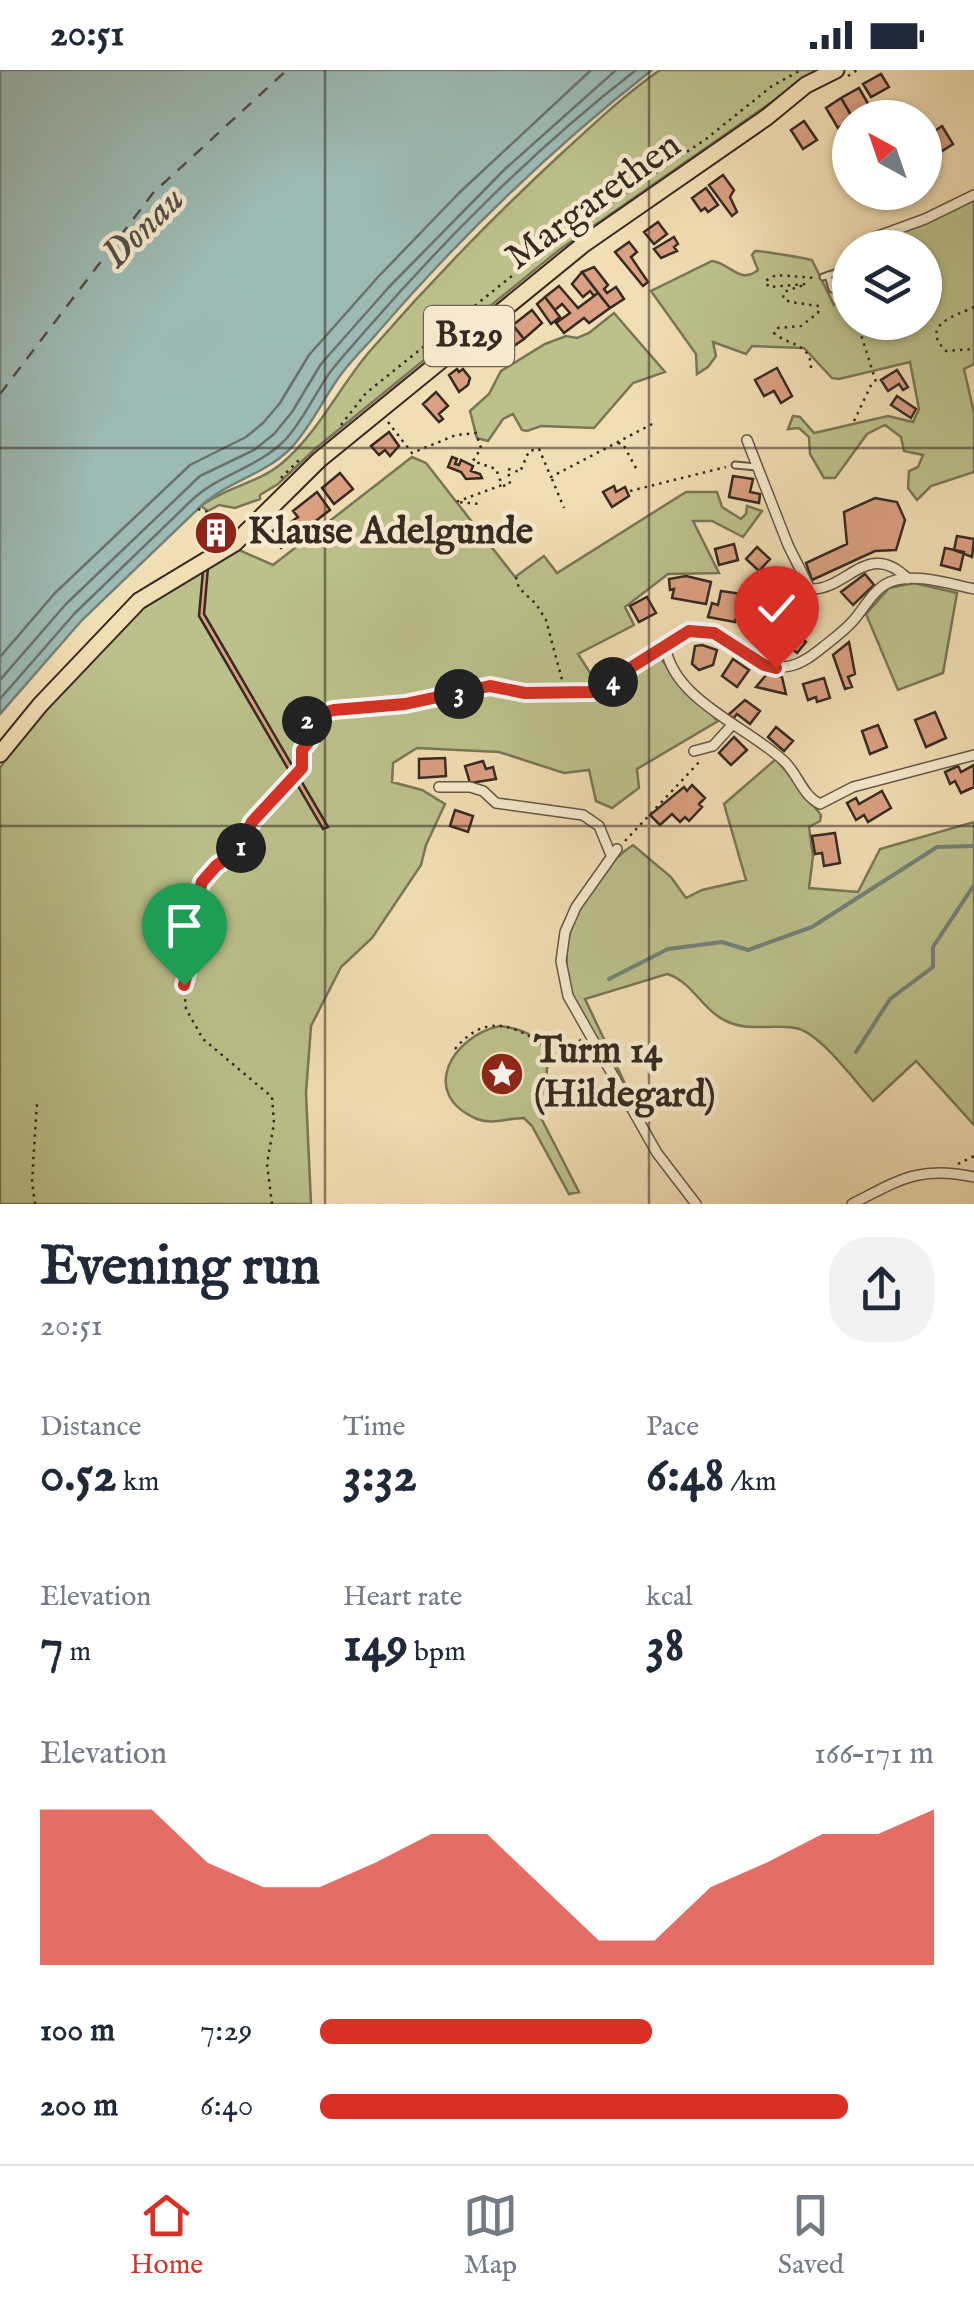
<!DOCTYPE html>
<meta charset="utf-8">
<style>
:root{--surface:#fff;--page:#f2f2f3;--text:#1f2937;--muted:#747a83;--line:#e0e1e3;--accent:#d93025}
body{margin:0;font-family:"IM FELL English",serif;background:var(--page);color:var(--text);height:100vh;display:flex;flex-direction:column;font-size:38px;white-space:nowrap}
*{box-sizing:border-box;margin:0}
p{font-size:32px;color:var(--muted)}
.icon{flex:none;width:55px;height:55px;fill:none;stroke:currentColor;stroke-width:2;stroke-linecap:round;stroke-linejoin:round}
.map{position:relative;height:1134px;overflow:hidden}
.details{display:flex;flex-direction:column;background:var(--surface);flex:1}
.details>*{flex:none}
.needle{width:65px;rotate:320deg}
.fabs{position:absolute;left:832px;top:30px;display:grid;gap:20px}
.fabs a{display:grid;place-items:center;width:110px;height:110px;border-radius:50%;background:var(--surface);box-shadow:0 2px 8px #0004;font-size:50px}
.pin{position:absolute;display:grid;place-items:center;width:85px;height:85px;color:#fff;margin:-102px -42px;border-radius:50% 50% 50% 0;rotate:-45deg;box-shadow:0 0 10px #0007}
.pin .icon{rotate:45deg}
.km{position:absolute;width:50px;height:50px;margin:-25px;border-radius:50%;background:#222;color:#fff;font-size:28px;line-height:50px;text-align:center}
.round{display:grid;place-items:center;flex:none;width:105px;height:105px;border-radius:40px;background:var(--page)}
.headline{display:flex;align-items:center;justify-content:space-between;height:170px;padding:0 40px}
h1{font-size:55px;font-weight:700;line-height:75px}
.figures{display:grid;grid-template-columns:repeat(3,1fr);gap:15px;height:170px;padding:10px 40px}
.figures div{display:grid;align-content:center}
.figures b{font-size:50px;font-weight:700}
.figures small{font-size:28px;font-weight:400}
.figures p{font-size:28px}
.chart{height:280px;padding:20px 40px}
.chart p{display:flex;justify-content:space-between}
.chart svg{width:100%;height:180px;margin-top:10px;fill:var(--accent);opacity:.7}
ul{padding:0 40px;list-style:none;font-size:32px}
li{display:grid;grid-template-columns:160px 120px 1fr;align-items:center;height:75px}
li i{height:25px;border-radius:12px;background:var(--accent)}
.status{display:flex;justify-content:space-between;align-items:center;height:70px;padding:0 50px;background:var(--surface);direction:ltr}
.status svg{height:28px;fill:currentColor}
.dock{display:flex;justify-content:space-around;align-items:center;height:140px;border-top:2px solid var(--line);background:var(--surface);font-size:28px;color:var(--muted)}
.dock a{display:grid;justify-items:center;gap:5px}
.dock .active{color:var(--accent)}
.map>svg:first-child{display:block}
</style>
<div class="status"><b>20:51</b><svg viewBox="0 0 49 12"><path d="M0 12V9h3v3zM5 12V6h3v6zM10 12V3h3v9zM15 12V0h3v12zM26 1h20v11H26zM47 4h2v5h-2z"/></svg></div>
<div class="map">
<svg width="974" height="1134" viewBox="0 0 974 1134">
<rect width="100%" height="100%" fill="#f2deb4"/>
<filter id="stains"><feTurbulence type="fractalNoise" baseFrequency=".002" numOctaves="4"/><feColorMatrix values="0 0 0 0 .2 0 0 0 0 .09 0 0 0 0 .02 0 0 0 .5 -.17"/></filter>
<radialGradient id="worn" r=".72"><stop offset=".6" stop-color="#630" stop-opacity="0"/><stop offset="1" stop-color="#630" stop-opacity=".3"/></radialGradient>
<path fill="#bcc18c" stroke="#797657" stroke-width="2.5" d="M660,0H818L559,180L315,379L278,414L260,425V429L235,438L219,435L208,441L201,436C226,417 258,413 281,394C319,362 339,317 370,281C430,212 494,146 561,84C593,55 624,25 660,0Z
M974,130V294L964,299L974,343V402L931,416L917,430L908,418L909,401L918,397L923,385L904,381L901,367L885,355L867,364L835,408H824L810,384L809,367L799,358L788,359L793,346L800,347L814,363L888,346L913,352L919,339L910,292L839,309L832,308L804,278L752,276L746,284L713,272L716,286L708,297L697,304L696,284L651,221L712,191C730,193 740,215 758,200L752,185L755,181C760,180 808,189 812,190L834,235L850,227V252H925V178L862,177Z
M614,243L665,302L633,313L594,358L541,356L527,361L522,360L513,344L503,349L488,371L477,368L470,341L489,324L501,301L545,274L566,266L577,268L589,263Z
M412,387L426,393L515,507L544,486L557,503L686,422H717L722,437L741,449L746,444L747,436L762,441L743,467L712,451H693L719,503L668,504L625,537L634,555L578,584L603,623L660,587L677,611L718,651L637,699L639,718L612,738L596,731L589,700L564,703L499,682L417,678L393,693L392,712L422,720L445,734L426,775L421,795L372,868L341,897L311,956L306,1023L311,1134H0V698L24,662L130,549L166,520L239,480L273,495Z
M914,513L957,523L943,603L898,620L866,544L889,518Z
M776,689L821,745L820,751L809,757L813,786L809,818L858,822L880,779L974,752V1055L916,991L873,1031C856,1013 819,961 795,958C771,954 749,962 726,951C702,940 692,911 667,904L585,929L636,1037C595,969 534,904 587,826C601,806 612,789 633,775L671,807L686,828L702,820L746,810L724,734Z
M500,956C557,963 553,997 537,1040L579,1122L569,1124L532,1056L524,1048C507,1048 493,1055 477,1049C418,1024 452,966 500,956Z"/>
<path fill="#9dbbb5" stroke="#74817a" stroke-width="2.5" d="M0,0H652C551,79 455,172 372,269C360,282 347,295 337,310C321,333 310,358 290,379C264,405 228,411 201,436L82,550L0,644Z"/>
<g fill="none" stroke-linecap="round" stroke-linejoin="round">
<path stroke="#6a726c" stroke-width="2.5" d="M0,587L55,523L190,395L246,367L263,353L280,333L309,285L378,207L459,123L591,0
M0,610L66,534L200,406L254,380L274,364L292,342L321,294L389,217L505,99L616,0
M0,629L75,543L194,428C221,404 258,397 284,371C304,350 314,324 331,301C342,287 354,274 366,260C447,167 538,76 636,0"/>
<path stroke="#74817a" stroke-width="4" d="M609,909L668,879L722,872L748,880L812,857L937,777L974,776
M856,982L890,929L933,897V877L974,815"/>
<path stroke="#504e47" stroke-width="2.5" stroke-dasharray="12 10" stroke-linecap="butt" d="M0,324L153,123L287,0"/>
</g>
<path fill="#db9f81" stroke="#362a22" stroke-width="2.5" d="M881,4L889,17L871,27L863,14Z
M859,18L870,37L852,47L841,28Z
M841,28L853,48L838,58L826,38Z
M804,51L817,70L803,79L791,60Z
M942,56L953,74L942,81L930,64Z
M723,105L734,120L730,127L737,142L732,146L709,115Z
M706,118L718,135L708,142L705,138L701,141L692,128Z
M658,152L667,164L654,174L644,162Z
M674,167L678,174L674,177L677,181L661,188L654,179Z
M629,172L637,182L631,187L648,212L643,216L615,182Z
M594,197L608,215L604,219L607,223L616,217L624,229L610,238L582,202Z
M582,202L598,223L594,226L590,221L583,227L572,214Z
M559,216L578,238L598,223L610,238L589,253L584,248L564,263L556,253L570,243L562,234L555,240L545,227Z
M545,227L560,247L551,254L537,234Z
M532,240L542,253L524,269L513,255Z
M507,248L524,269L511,278L495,258Z
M777,298L792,326L781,333L774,321L764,326L755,310Z
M457,299L459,302L463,299L470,308L468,315L459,322L449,305Z
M897,300L908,317L903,320L899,314L888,321L881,310Z
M436,322L448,336L439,344L443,349L439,352L423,334Z
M897,326L916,339L911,348L891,335Z
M389,362L399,376L390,386L385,380L379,385L371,376Z
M452,387L457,389L455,394L459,395L461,390L473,396L471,401L480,404L482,408L466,409L461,402L448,397Z
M340,403L353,419L334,434L322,418Z
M733,406L753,409L750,422L760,424L759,433L729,427Z
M614,416L616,422L625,417L629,426L612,437L603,422Z
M317,422L330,440L300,463L291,452L298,447L293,441Z
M875,428L897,432L905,450L896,480L875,481L812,510L806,493L847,474L844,442Z
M209,449L214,450L213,453L226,455L225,473L211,472L210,482L205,485Z
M280,455L282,458L285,455L292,468L281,478L269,464Z
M957,466L974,469L972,487L954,480Z
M734,474L738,490L719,495L715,479Z
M757,477L770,489L759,501L746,489Z
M945,478L964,482L960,500L941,495Z
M208,498L204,544L328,757L323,759L199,546L203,501Z
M865,504L874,515L853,535L841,522Z
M686,506L711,512L706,534L672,528L674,519L670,520L669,509Z
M776,508L780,526L766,529L761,512Z
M721,521L742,524L735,552L708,547L712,533L718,535Z
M647,527L656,543L639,552L630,536Z
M787,555L806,572L797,583L787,574L783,578L774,571Z
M849,572L855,604L848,607L852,617L845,619L833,585Z
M702,575L717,580L713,595L699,600L692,594L695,576Z
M733,589L749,600L737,617L722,606Z
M767,604L782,607L786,624L756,617Z
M824,608L830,628L817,632L816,627L808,630L803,614Z
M745,630L760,641L750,654L737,644L732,650L727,646Z
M935,642L946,668L926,677L915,650Z
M878,655L887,677L870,684L862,661Z
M776,657L793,671L784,681L768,667Z
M734,667L747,680L731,695L719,683Z
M445,688L446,706L419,708V689Z
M483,691L486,699L493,697L496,709L470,713L465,696Z
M974,695V717L961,723L955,711L950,714L945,702L958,696L961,702Z
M692,715L705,728L699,734L702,737L689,751L685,747L680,752L672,744L660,755L650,745L684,717L687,721Z
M882,721L891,738L868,752L864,745L856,750L847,733L856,728L859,734Z
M455,740L473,746L468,762L450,756Z
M835,763L840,793L824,796L822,783L815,784L812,766Z"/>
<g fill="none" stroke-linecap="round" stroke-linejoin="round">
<g stroke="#655746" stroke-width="9">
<path id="lane" d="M828,205L832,219
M823,207L846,199
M735,395L756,397"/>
</g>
<g stroke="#655746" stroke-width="12">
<path id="street" d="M859,178L873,168L925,149L974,125
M846,199L850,188
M747,370L788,475L810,519C847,521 868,468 908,509
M666,579C708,525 744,606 790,596C803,593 813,585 823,577C833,569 844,561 853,551C864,539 873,519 890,512C913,502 950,514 974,519
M600,619L666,579C675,631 750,658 785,692C798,705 803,726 820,734L853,717L974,685
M694,681L713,676L732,655
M439,717H470L483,721L496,733L583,745L599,756L611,785
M617,779L576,837L565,862L561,891L568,926L657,1083L696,1134
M852,1134C899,1110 919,1095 974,1107"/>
</g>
<g stroke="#362a22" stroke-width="19">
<path id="primary" d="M0,684L40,635L139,531L235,473L319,390L584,174L767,47L806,15L836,0"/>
</g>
<path stroke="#362a22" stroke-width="2.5" stroke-dasharray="2.5 5" stroke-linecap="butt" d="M848,6L857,0
M847,209L850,222
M974,237C955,246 919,255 946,281L974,279
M857,252L876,312
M811,298C811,273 789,276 774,263L778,258L801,256L818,243L819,236L790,232L783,228L784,222L806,214L769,217L765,211L776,205L817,208
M854,351L873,311
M388,352L412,383L456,365L476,363L481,378L473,391L496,399L502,415L456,432L482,434
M341,355L366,323L563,165L706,69L772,16L801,0
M618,373L623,374L638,402
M281,408L300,389
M552,409L564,438
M503,416L510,414L508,399L520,402L529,381L539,379L551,407L656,352
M630,421L726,397
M198,439L208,442
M516,507L519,518L536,534L546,550L565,621
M625,771L702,689
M455,979C490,937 522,960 556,984L583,969
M958,1094L974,1086
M35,1134L32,1112L37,1032
M272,1134L267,1094L274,1053L272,1027L203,969L186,939L184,915L196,868L192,846L202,812L216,796L240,779L252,752L302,698V681L310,669V664H304L308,647L334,641L405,634L490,616L525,623H590"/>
<use href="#lane" stroke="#f7eace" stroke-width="5"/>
<use href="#street" stroke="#f7eace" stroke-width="9"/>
<use href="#primary" stroke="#f2deb4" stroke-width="15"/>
</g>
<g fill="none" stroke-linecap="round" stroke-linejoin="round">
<g stroke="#fff" stroke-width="20">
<path id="route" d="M184,915L196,868L192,846L202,812L216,796L240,779L252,752L302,698V680L310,670V664H304L308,647L334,640L405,634L490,616L525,623L592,622L689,561L714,563L764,595L776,598"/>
</g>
<use href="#route" stroke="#d93025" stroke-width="12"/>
</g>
<path fill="none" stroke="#362a22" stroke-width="2.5" stroke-opacity="0.55" d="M325,0V1134M649,0V1134M0,378H974M0,756H974"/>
<defs>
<g id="building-disc" transform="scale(2.25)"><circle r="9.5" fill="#8f2418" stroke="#f7eace"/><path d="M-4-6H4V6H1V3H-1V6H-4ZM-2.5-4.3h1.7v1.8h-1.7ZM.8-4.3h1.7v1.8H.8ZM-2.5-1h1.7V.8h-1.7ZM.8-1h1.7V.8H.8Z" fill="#fff"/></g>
<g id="sight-disc" transform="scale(2.25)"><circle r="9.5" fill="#8f2418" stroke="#f7eace"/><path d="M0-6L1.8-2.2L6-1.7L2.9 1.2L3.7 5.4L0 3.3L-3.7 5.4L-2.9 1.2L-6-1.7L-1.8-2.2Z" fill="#fff"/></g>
</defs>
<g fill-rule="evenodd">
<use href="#building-disc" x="216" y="463"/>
<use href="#sight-disc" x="502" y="1004"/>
</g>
<g text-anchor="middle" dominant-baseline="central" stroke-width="9" stroke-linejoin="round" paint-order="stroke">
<rect fill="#f7eace" stroke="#706456" stroke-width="2.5" x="424" y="236" width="90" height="60" rx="8"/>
<g font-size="35" font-weight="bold" fill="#362a22">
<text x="469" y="266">B129</text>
</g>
<g font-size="38" fill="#362a22" stroke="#f7eace">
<text transform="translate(594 132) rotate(-36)">Margarethen</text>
</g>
<g font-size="38" font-weight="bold" fill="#362a22" stroke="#f7eace" text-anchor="start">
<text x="248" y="463">Klause Adelgunde</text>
<text x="534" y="982">Turm 14<tspan x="534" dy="44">(Hildegard)</tspan></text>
</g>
<g font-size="40" font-style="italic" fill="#504e47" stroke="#f7eace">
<text transform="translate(144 158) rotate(-45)">Donau</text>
</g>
</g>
<rect width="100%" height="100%" filter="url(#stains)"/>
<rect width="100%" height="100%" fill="url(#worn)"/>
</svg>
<div class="fabs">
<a><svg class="needle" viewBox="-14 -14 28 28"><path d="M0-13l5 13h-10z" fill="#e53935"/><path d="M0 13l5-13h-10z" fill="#747a83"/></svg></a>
<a><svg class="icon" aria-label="layers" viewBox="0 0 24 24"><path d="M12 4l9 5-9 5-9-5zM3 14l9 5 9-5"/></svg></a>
</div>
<div class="pin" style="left:184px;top:915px;background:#1e9e55"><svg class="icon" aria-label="arrive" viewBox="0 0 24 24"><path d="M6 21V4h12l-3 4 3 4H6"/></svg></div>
<div class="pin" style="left:776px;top:598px;background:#d93025"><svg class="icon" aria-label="check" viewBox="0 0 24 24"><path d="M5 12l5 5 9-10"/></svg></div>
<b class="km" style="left:241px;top:778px">1</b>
<b class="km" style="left:307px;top:651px">2</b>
<b class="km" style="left:459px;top:624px">3</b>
<b class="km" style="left:613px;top:612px">4</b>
</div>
<section class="details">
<div class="headline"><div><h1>Evening run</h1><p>20:51</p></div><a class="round"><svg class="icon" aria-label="share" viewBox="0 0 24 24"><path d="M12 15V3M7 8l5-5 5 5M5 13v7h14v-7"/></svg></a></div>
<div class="figures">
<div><p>Distance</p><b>0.52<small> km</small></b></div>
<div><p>Time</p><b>3:32</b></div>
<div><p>Pace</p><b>6:48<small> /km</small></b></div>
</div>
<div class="figures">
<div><p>Elevation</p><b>7<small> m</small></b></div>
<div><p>Heart rate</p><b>149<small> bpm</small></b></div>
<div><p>kcal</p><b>38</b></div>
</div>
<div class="chart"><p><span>Elevation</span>166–171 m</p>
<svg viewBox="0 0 160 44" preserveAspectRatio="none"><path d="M0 44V6L10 6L20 6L30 19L40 25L50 25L60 19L70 12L80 12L90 25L100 38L110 38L120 25L130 19L140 12L150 12L160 6V44z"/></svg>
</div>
<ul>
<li><b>100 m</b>7:29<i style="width:54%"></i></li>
<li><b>200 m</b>6:40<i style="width:86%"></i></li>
</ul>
</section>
<nav class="dock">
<a class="active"><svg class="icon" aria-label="home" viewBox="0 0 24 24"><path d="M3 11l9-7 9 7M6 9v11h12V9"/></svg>Home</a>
<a><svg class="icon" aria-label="map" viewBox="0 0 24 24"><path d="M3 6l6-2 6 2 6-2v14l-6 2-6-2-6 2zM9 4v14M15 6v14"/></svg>Map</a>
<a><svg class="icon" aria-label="saved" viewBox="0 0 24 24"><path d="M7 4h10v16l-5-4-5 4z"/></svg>Saved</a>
</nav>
